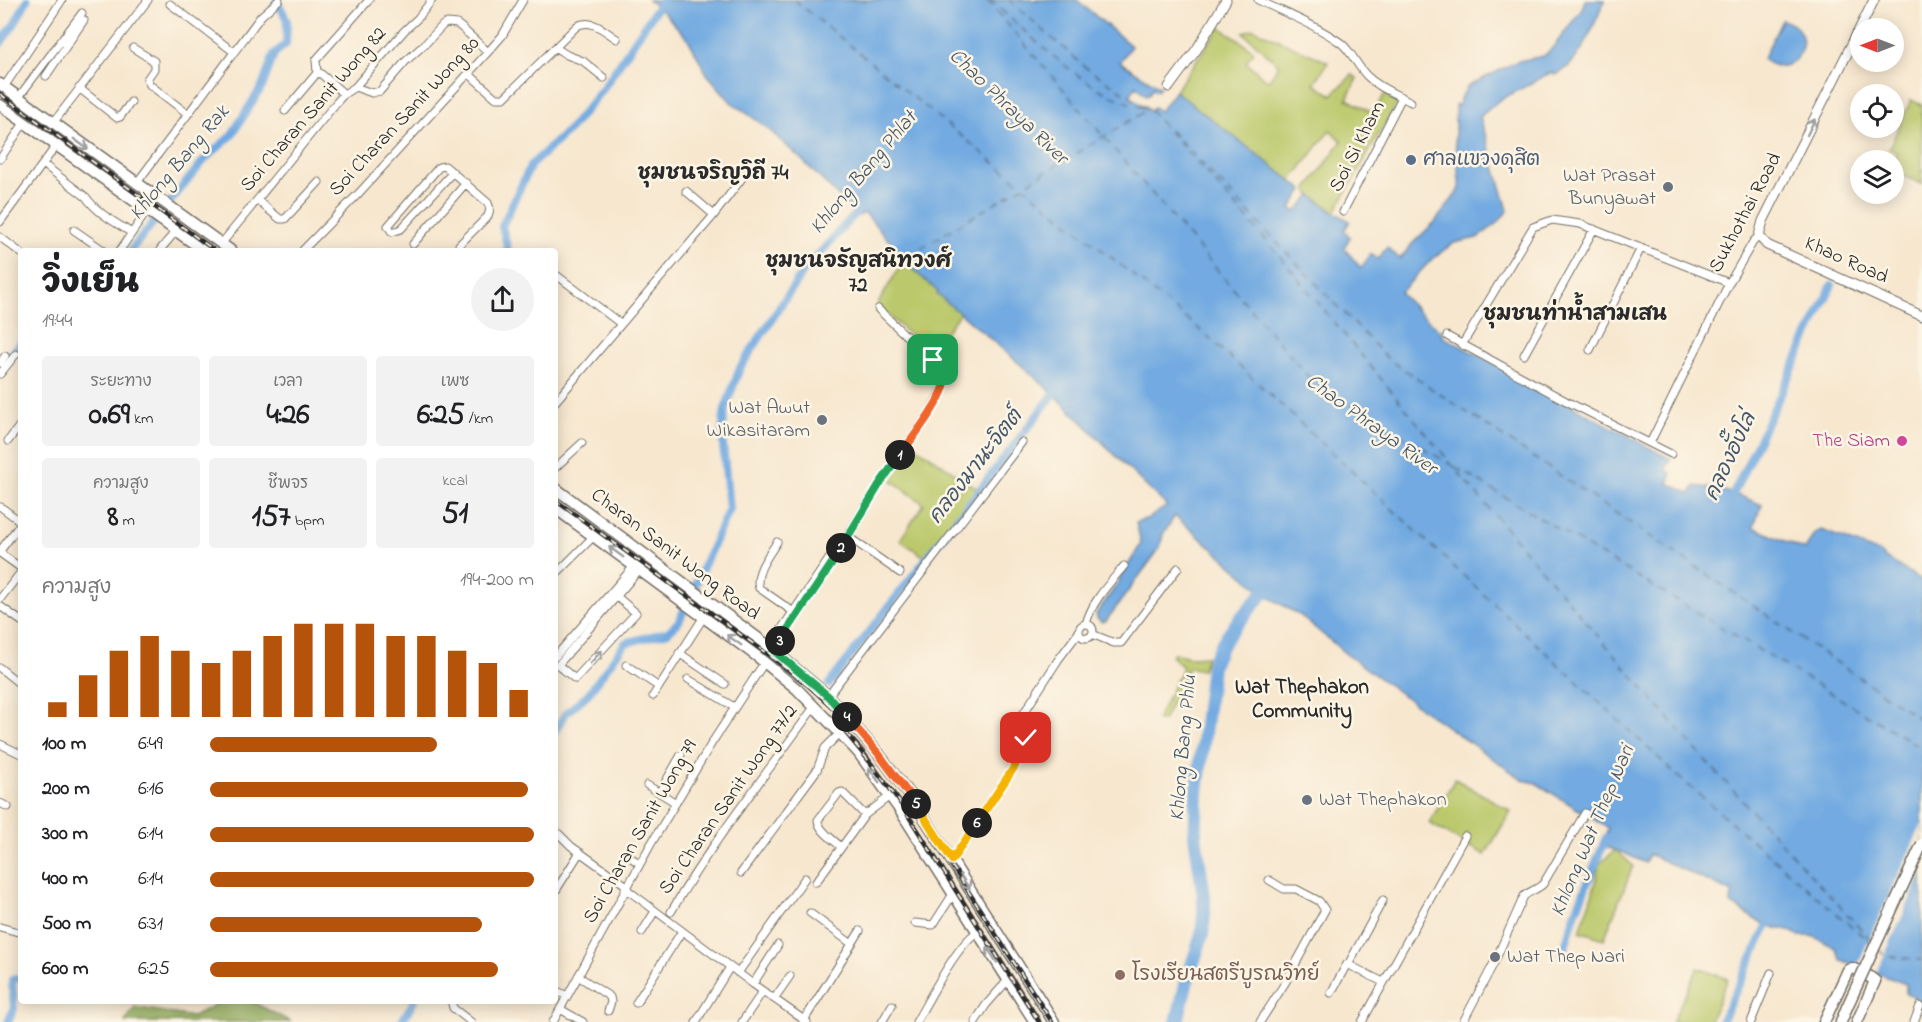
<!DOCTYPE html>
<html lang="th">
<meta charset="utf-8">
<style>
:root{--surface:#fff;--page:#f2f2f2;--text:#202124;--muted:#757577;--accent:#b45309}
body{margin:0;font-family:"Indie Flower","Playpen Sans Thai",sans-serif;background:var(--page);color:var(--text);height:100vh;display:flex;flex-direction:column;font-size:22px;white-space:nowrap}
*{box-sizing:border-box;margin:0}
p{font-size:20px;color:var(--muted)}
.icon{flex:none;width:33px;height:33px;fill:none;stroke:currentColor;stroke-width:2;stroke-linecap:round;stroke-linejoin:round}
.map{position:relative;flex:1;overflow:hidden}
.drawer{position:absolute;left:18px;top:248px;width:540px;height:756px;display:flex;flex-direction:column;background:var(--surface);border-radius:6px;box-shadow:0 3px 15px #0003}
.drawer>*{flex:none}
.needle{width:39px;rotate:270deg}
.buttons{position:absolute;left:1850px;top:18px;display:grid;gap:12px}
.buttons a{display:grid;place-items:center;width:54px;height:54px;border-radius:50%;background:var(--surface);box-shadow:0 3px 15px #0003;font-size:30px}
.pin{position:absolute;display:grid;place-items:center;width:51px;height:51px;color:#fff;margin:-26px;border-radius:12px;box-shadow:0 3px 9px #0006}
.km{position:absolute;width:30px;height:30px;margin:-15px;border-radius:50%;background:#222;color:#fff;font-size:16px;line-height:30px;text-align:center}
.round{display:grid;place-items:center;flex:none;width:63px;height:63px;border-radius:32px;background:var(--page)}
.headline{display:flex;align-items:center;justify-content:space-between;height:102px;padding:0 24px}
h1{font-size:33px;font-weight:800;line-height:45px}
.figures{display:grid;grid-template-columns:repeat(3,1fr);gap:9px;height:102px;padding:6px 24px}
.figures div{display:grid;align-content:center;border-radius:6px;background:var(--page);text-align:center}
.figures b{font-size:30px;font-weight:800}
.figures small{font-size:16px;font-weight:400}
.figures p{font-size:16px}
.chart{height:168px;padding:12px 24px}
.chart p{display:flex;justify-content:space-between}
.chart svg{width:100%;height:108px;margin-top:6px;stroke:var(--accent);stroke-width:6}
ul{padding:0 24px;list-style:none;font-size:20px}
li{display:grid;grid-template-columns:96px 72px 1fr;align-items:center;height:45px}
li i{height:15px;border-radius:8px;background:var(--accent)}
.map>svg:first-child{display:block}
</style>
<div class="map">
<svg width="1922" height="1022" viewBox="0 0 1922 1022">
<rect width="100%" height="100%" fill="#fcf5e5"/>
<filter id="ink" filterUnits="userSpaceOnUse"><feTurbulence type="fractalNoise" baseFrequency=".0167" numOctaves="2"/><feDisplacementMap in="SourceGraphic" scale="12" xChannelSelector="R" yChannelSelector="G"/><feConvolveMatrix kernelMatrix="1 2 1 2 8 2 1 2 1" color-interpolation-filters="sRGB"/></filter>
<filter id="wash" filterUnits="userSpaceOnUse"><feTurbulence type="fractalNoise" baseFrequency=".008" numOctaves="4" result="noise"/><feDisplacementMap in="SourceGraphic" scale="24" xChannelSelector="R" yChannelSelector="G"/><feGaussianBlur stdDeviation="1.35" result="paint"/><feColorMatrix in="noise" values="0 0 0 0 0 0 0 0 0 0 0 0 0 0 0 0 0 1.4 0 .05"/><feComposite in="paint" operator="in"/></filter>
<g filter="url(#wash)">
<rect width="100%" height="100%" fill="#f7e7cf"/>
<path fill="#bbc96c" stroke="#737a4c" stroke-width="1.5" d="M1220,27L1254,51L1246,62L1264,78L1269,80L1279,65L1243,32L1254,29L1328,62L1314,84L1332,95L1352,75L1357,78L1347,99L1373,113L1385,94L1398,101L1335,212L1311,195L1307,189L1342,141L1330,130L1291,181L1175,91Z
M1911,100L1922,105V184L1893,171V160L1897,153L1889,149Z
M905,258L939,292L937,294L960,313L929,353L877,305Z
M914,445L978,489L925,557L900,540L924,504L890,479Z
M1174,653L1190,657L1207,656L1202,670L1189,667L1163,721L1157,719L1183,667L1171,656Z
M1455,779L1511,811L1485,855L1429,823Z
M1616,850L1633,866L1604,939L1580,931L1593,892L1599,864Z
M1698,968L1728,979L1709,1022H1672Z"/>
<path fill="#94ad60" stroke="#606c46" stroke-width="1.5" d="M222,1001H251L291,1022H125L135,1007L192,1017Z"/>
<path fill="#72aae1" stroke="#4e6a86" stroke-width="1.5" d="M648,0H1077L1131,46L1120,62L1160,87L1157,91L1153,88L1147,96L1136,86L1130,96L1151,112L1154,107L1160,111L1175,91L1303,190L1291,208L1296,212L1311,195L1332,211L1350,221L1344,231L1350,237L1344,248L1361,268L1371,254L1378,259L1387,247L1400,259L1412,244L1435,222L1460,189L1455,140V104L1459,106L1460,99L1468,86L1518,61L1544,56L1555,45L1582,9L1585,0H1605C1594,23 1581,66 1555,75L1552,72L1498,101L1480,117L1508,210L1498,223L1477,238L1454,243L1433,258L1400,293L1420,313L1443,333L1442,336L1671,459L1666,469L1672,474L1668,483L1691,494L1695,486C1718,488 1741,495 1762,505L1753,527L1805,550L1814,533L1822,530L1882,554L1885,558L1922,580V1001L1906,994V984L1841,960L1836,948L1813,936H1799L1787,929H1776L1756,920L1730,903L1733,893L1649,854L1645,863L1624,853L1602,846L1608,828L1536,783L1523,780L1422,709L1346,654L1301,616L1267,596L1175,516L1163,534L1160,548L1106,621L1101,622L1097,618L1096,614L1114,589L1141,544L1136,522L1149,518L1167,506C1134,476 1104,443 1072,412C1030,370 983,333 937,294L938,292L916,272L865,213L858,216L801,159L766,127L731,102L707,74L688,39L663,12Z
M1782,20C1823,29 1795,86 1763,59Z"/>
<path fill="#f7e7cf" d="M1922,824V873L1875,976L1856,968Z"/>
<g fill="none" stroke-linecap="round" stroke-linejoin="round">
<path stroke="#72aae1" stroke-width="8" d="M0,44L15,23L27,0
M131,250L205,159L231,136L263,85L274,54L286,44L287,20L277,0
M508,250L502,226L531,165L570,129L604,87L662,0
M0,369L21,342
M1729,503L1832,285
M829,684L1060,386
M555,731L565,714L588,694L625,643L668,632L679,621L729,509L722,433L725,409L740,368L802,273L862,206
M1563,952L1576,911L1606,838
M8,1022L14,1009L12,980L21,977
M401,1022L415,1000
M1721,1022L1771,918"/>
<path stroke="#72aae1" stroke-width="14" d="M1177,1022L1186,984L1202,935L1204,914V896L1195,835L1196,817L1197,793L1212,666C1226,627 1252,610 1275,578"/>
<path stroke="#44576b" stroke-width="1.5" stroke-dasharray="8 6" stroke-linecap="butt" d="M794,0L1203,332L1680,778L1872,944
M987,0L1312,381L1450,464
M990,0C1036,40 1088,96 1149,109L1268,242L1463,478L1695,749L1871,940
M1009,0L1085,67L1148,108
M1170,130L1388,359L1922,720
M921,248L1149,109
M1455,467L1922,748
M1878,949L1886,956L1922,960"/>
</g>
</g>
<g filter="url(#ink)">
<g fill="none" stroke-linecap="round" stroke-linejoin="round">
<g stroke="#726d64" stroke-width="9">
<path id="street" d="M1258,0C1285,13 1316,25 1341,43C1352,52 1357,66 1367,76C1379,88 1396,94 1411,102
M170,4L234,52
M60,41L67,45L84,20
M133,48L154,61V69L147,79L150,85L188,114
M556,48L567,55L583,61L604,78
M317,73H320L344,94
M469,74L496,98H504L577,26C592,18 604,31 617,39
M46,76L67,45
M4,87L62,0
M355,87L372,93L380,91L406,61L426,43L443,25L447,23L457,24L462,28L488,52
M79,88L117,118L120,117L131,102
M18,98L82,13
M285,111L317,73L316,60L369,0
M53,123L148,0
M0,159L24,123
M43,164L86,197C97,213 116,223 132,233
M453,172L401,229L392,232L388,226L439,167L445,166L488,203L490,209L488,216L459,245L460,250
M136,184L261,16L279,0
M686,191L714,215
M257,200L280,219H285L319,182
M1343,212L1402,97
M0,222L56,146
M74,230L103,250
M0,237L21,253
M222,243L336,103L344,94L355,87L404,31L418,18L432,0
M413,244L466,183
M120,250L148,210
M160,250L175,232
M303,250L359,193L488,52L502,36L523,0
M555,274L621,324
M1447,336L1566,401L1671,454
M1462,345L1533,227L1552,220L1580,224L1729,283
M1590,350L1641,248
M1524,355L1594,229
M0,363L5,356
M0,374L16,354
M555,402L714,215L749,169
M8,441L21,424
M1650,443L1729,283L1753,242L1759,236
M555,468L582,443
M1,507L21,522
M847,536L900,573
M777,542C769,555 754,573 759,588L795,613
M0,551L21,523
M0,553L21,568
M555,575L594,536
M616,596L636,613L575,679L558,665L639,570
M0,599L21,572
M0,606L21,621
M1079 631a7 7 0 1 1 14 0a7 7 0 1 1-14 0Z
M1086,624C1092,601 1109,584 1124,566
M1092,634L1114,643H1121L1178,568
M772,643L829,559L837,551
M773,650L835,559L847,536L879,485L930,412L944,386L945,381L940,368L878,309
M679,653L725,684
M555,657L634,566
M626,665L659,687
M0,668L21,685
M688,679L734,707
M653,696L703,618
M828,696L1022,442
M0,744L21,754
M647,785L676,803
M659,793L681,755
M0,803L8,807
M555,830L571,846L627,886
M841,847C833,839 819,831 818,820L839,793L842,792L865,815
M626,854L640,864
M952,860L1015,766L1026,738L1020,726V719L1058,660L1079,632
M741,873L817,770L825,748L840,733
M816,882L865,815L890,796
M625,888L753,984L807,1022
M555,892L580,852
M671,912C713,840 766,775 814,707
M810,913L852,944
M915,923L933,925L953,894
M0,927L18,932
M642,932L655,911
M1348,965L1383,900
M738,973L805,878
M578,976L610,997L611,1002L608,1011
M753,984L778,945
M555,990L567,996
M1331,993L1347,964L1383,982
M774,999L790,976
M451,1000L453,1008L471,1022
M636,1003L682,931
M560,1009L583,1022
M553,1022L651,844L713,741L764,663
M696,1022L730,967
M742,1022L763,991
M803,1022L860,931
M882,1022L892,1005
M916,1022C930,998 956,946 977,932
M975,1022L986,1005L1008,980
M1260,1022L1285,983L1325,910L1319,901L1296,889H1284L1269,880
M1362,1022L1465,836
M1463,1022L1495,961L1524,896C1530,891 1538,889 1543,884L1585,813
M1751,1022L1771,973
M1914,1022L1920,1006"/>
</g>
<g stroke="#726d64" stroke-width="11">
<path id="secondary" d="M1874,0L1763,221L1759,236L1767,245L1922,316
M1169,87L1197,49L1226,0"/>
</g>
<g stroke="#726d64" stroke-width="13">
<path id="primary" d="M0,84L230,250
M0,105L203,250
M555,488L767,645L828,696L878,753L911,797L1054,1022
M555,508L758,657L797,689L840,733L858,752L900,810L1035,1022
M1824,1022L1848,970L1852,968L1866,974L1875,981L1857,1022
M1841,1022L1847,1007"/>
</g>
<use href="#street" stroke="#fff" stroke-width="7"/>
<use href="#secondary" stroke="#fff" stroke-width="9"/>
<use href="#primary" stroke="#fff" stroke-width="10"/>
<g stroke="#2b2b2b" stroke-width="4.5">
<path id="rail" d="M0,94L214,250
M555,500L762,650L809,686L840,714L867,743L908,797L1052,1022
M846,733L869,761L899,801L1039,1022"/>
</g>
<use href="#rail" stroke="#fcf5e5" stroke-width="2" stroke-dasharray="7" stroke-linecap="butt"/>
<g stroke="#726d64" stroke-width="13" stroke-linecap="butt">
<path id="primary-bridge" d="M1847,1007L1922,844"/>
</g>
<use href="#primary-bridge" stroke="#fff" stroke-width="10"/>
</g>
<defs><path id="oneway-shaft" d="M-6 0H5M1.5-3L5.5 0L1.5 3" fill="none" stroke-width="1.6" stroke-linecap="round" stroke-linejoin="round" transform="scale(1.5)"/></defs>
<g stroke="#a0a0a0">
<use href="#oneway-shaft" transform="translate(1811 127) rotate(-64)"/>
<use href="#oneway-shaft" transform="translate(81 144) rotate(36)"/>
<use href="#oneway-shaft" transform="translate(616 552) rotate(-144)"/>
<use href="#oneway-shaft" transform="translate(734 640) rotate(-145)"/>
<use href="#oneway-shaft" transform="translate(596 657) rotate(-47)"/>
<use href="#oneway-shaft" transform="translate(874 775) rotate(-126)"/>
<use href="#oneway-shaft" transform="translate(965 882) rotate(58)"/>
<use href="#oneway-shaft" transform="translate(992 955) rotate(-123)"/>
</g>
</g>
<g fill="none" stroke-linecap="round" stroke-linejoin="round" filter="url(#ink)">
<g stroke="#fff" stroke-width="12">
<path id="split-1" d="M900,455C911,440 945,397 945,381C945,372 938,366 933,360"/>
</g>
<g stroke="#fff" stroke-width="12">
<path id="split-2" d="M841,548L879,485L900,455"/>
</g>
<g stroke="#fff" stroke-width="12">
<path id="split-3" d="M780,641L835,559L841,548"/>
</g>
<g stroke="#fff" stroke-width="12">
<path id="split-4" d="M780,641L773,650L828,696L847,717"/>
</g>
<g stroke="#fff" stroke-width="12">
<path id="split-5" d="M847,717L878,753L916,804"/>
</g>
<g stroke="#fff" stroke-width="12">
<path id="split-6" d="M916,804L952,860L977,823"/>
</g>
<g stroke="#fff" stroke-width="12">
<path id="split-7" d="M977,823L1015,766L1026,738"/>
</g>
<use href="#split-1" stroke="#f0652b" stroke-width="8"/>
<use href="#split-2" stroke="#22a559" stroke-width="8"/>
<use href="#split-3" stroke="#22a559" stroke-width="8"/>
<use href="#split-4" stroke="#22a559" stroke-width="8"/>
<use href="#split-5" stroke="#f0652b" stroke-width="8"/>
<use href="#split-6" stroke="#f5b400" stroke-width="8"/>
<use href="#split-7" stroke="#f5b400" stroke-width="8"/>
</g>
<circle fill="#5c6f8a" stroke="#fcf5e5" stroke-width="2" cx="1411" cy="160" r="6"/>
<g fill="#6b7280" stroke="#fcf5e5" stroke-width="2">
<circle cx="1668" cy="187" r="6"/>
<circle cx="822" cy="420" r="6"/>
<circle cx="1307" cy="800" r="6"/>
<circle cx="1495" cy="957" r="6"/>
</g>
<circle fill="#d1479c" stroke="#fcf5e5" stroke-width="2" cx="1902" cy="441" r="6"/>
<circle fill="#8d6e63" stroke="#fcf5e5" stroke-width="2" cx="1120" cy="975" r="6"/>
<g text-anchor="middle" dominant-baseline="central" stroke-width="5" stroke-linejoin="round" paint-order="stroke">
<g font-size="20" fill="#2b2b2b" stroke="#fcf5e5">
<text transform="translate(314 110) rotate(-49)">Soi Charan Sanit Wong 82</text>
<text transform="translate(405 117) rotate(-47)">Soi Charan Sanit Wong 80</text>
<text transform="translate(1358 147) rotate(-63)">Soi Si Kham</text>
<text transform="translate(1746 213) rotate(-62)">Sukhothai Road</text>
<text transform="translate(1846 261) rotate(24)">Khao Road</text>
<text transform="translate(675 555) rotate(37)">Charan Sanit Wong Road</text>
<text transform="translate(729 800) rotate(-55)">Soi Charan Sanit Wong 77/2</text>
<text transform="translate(641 832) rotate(-60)">Soi Charan Sanit Wong 79</text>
</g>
<g font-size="20" fill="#4e5e75" stroke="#fcf5e5" text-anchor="start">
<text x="1423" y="160">ศาลแขวงดุสิต</text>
</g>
<g font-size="20" fill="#5b616d" stroke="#fcf5e5" text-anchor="end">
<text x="1656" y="176">Wat Prasat<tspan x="1656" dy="23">Bunyawat</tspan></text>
<text x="810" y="408">Wat Awut<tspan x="810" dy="23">Wikasitaram</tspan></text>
<text x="1319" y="800" text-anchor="start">Wat Thephakon</text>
<text x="1507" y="957" text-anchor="start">Wat Thep Nari</text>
</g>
<g font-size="20" fill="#b23c85" stroke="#fcf5e5" text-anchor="end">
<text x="1890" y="441">The Siam</text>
</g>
<g font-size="20" fill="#785e54" stroke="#fcf5e5" text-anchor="start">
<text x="1132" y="975">โรงเรียนสตรีบูรณวิทย์</text>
</g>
<g font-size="21" font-style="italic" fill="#44576b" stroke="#fcf5e5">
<text transform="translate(1008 107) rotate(44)">Chao Phraya River</text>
<text transform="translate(180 163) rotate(-50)">Khlong Bang Rak</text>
<text transform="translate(864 173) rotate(-50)">Khlong Bang Phlat</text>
<text transform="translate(1371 425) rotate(36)">Chao Phraya River</text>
<text transform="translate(1731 457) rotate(-65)">คลองอั๊งโล่</text>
<text transform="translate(976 467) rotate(-52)">คลองมานะจิตต์</text>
<text transform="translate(1184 748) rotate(-85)">Khlong Bang Phlu</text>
<text transform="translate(1593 831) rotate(-67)">Khlong Wat Thep Nari</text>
</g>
<g font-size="21" font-weight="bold" fill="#2b2b2b" stroke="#fcf5e5">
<text x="713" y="174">ชุมชนจริญวิถี 74</text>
<text x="858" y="262">ชุมชนจรัญสนิทวงศ์<tspan x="858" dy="24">72</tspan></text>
<text x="1575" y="315">ชุมชนท่าน้ำสามเสน</text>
<text x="1302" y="688">Wat Thephakon<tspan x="1302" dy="24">Community</tspan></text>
</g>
</g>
</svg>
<div class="buttons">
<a><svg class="needle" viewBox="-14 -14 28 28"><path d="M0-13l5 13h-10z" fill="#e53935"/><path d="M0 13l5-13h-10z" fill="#757577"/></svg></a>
<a><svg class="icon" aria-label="locate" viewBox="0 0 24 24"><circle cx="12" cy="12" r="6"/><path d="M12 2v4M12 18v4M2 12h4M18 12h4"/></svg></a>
<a><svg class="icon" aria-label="layers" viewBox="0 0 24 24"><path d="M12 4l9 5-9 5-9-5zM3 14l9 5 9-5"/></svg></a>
</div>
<div class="pin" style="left:933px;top:360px;background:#1e9e55"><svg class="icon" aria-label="arrive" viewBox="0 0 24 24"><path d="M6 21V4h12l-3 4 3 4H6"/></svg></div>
<div class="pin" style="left:1026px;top:738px;background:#d93025"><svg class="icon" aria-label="check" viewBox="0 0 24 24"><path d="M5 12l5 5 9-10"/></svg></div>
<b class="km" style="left:900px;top:455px">1</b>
<b class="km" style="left:841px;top:548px">2</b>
<b class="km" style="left:780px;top:641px">3</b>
<b class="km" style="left:847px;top:717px">4</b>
<b class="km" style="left:916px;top:804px">5</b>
<b class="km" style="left:977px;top:823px">6</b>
<section class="drawer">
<div class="headline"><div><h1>วิ่งเย็น</h1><p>19:44</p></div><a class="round"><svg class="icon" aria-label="share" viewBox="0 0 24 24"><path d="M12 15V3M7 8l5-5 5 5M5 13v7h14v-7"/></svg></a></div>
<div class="figures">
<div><p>ระยะทาง</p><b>0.69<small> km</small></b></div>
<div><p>เวลา</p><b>4:26</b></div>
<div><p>เพซ</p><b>6:25<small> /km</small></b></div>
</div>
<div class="figures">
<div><p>ความสูง</p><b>8<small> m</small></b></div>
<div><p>ชีพจร</p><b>157<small> bpm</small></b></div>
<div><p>kcal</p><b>51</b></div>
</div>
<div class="chart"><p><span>ความสูง</span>194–200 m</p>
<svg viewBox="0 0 160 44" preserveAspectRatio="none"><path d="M5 44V38M15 44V27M25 44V17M35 44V11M45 44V17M55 44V22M65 44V17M75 44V11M85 44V6M95 44V6M105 44V6M115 44V11M125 44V11M135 44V17M145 44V22M155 44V33"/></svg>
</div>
<ul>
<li><b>100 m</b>6:49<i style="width:70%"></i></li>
<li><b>200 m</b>6:16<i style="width:98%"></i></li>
<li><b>300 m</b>6:14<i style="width:100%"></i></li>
<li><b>400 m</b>6:14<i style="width:100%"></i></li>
<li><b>500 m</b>6:31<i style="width:84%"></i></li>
<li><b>600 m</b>6:25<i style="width:89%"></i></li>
</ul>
</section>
</div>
